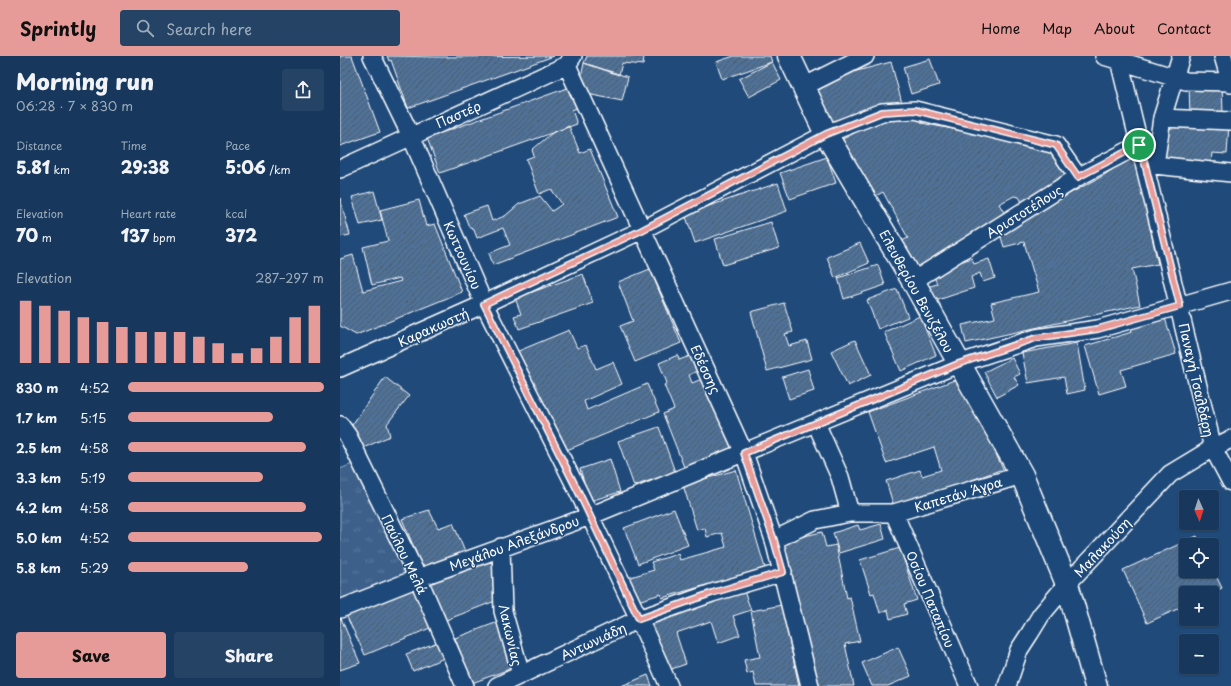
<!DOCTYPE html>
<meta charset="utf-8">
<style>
:root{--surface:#17385c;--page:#244365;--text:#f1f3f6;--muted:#9eacbb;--line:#365272;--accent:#e69b98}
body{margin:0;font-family:"Playpen Sans",sans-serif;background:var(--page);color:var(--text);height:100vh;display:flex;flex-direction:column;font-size:15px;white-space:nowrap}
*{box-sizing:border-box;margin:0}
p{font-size:13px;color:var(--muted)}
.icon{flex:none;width:22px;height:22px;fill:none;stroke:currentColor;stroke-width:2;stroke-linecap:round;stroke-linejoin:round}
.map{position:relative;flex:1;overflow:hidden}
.panel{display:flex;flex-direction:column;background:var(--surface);width:340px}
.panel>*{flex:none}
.needle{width:26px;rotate:177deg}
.fabs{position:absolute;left:839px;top:434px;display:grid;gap:8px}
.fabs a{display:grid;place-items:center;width:40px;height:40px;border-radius:4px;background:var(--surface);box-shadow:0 1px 3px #0004,0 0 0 1px var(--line);font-size:20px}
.pin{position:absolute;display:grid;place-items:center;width:34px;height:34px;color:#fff;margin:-17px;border:2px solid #fff;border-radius:50%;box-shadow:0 1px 4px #0007}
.round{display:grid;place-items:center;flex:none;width:42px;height:42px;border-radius:4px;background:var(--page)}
.headline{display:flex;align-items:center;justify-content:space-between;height:68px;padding:0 16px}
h1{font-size:22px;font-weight:800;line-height:30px}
.figures{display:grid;grid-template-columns:repeat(3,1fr);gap:6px;height:68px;padding:4px 16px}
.figures div{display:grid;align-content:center}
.figures b{font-size:17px;font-weight:800}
.figures small{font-size:11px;font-weight:400}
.figures p{font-size:11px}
.chart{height:112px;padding:8px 16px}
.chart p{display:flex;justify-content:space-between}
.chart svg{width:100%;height:72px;margin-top:4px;stroke:var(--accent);stroke-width:6}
.primary-button{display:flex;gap:8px;margin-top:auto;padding:8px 16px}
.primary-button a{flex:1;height:46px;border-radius:4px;background:var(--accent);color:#111;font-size:16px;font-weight:800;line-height:46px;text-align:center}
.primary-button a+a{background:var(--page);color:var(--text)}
ul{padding:0 16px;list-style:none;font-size:13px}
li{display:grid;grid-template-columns:64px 48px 1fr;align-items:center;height:30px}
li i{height:10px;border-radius:5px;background:var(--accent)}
header{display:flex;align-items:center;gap:24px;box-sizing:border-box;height:56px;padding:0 20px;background:var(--accent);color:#111}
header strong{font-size:19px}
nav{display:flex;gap:22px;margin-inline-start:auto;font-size:14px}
.search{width:280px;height:36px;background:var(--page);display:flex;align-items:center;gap:10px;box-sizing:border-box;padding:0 14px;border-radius:4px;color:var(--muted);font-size:15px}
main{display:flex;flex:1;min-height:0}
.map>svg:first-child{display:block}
</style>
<header>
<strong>Sprintly</strong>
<div class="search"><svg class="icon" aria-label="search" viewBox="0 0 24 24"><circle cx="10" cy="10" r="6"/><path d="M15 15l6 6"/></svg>Search here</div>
<nav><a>Home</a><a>Map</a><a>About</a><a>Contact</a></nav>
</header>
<main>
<section class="panel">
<div class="headline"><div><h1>Morning run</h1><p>06:28 · 7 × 830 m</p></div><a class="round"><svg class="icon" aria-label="share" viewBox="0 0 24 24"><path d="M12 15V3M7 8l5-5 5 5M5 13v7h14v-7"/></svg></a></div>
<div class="figures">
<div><p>Distance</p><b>5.81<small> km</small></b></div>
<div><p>Time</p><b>29:38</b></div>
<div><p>Pace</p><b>5:06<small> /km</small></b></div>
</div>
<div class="figures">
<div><p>Elevation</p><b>70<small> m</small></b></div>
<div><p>Heart rate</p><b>137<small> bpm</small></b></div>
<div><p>kcal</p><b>372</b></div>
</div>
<div class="chart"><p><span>Elevation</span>287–297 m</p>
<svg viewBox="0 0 160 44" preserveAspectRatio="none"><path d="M5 44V6M15 44V9M25 44V12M35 44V16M45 44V19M55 44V22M65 44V25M75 44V25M85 44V25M95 44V28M105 44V32M115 44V38M125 44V35M135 44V28M145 44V16M155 44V9"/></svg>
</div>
<ul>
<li><b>830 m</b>4:52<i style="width:100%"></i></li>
<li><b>1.7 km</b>5:15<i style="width:74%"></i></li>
<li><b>2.5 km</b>4:58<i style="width:91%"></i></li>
<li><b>3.3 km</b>5:19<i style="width:69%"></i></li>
<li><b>4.2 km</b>4:58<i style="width:91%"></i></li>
<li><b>5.0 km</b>4:52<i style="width:99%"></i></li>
<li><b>5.8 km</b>5:29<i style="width:61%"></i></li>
</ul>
<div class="primary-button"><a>Save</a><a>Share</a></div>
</section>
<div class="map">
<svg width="891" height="630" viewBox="0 0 891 630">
<defs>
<pattern id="grass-tufts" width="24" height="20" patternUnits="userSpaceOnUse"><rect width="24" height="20" fill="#3c618b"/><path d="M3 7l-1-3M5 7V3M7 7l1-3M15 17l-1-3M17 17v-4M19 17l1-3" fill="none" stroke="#59799c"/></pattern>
<pattern id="building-hatch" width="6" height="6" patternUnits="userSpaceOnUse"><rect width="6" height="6" fill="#507197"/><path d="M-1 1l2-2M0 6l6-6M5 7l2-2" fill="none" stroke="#4e5b6a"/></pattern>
</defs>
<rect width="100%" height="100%" fill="#1f4a7a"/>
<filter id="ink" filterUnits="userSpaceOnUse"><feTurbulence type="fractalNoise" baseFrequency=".025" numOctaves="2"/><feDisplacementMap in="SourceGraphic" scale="8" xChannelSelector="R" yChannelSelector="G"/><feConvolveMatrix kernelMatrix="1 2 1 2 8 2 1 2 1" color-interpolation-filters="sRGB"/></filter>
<g filter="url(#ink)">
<path fill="url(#grass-tufts)" stroke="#9eb0c5" d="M20,405L78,522L0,552V413Z"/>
<path fill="url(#building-hatch)" stroke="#fff" d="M0,0H12L40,76L0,90Z
M47,0L100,1L214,0L68,52L51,4L49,5Z
M247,0H304L303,9L282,7L279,19L244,7Z
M394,0H430L432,6L382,23L376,6Z
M590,3L599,29L571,38L563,11Z
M432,6L441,24L409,41L399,23Z
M551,6L562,47L486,67L475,26Z
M244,7L288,21L282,45L247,38L241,22Z
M882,27L883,58L850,59L849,29Z
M230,31L237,52L232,54L237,68L100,117L87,82Z
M552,57L588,64L581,67L713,92L731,124L684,149L679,141L674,140L659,148L666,160L637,180L571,215L556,188L568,182L543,136L532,142L501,84Z
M824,64L889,68L887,98L872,97L871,107L822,104Z
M229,70L240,97L250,93L278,161L153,209L149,197L170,189L163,172L137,182L134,174L129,171L124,158L147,150L152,165L165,160L179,148L200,140L212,155L222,148L211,133L199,138L186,103L194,100L192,94L212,77Z
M794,99L818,208L792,213L800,249L626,287L622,269L655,262L651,247L699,236L684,186L664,191L659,175L761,121Z
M487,101L496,127L450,143L440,117Z
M438,127L447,155L355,187L345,158Z
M34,135L42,164L20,169L12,141Z
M0,142L10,179L0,181Z
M79,144L86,170L95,168L122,236L16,279L0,270V203L13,199L23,235L61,225L60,222L32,229L23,191L48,185L40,154Z
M431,166L439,192L383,209L375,183Z
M520,187L529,207L495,222L487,201Z
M632,202L634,208L649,203L655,222L643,226L640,217L631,221L634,232L592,246L587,231L597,228L592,215Z
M538,209L545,229L504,243L498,222Z
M310,213L341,287L295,306L280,270L293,265L278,226Z
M243,218L253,247L179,273L174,260L181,258L175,242Z
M557,233L568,261L538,273L527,244Z
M444,247L453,276L445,278L449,290L467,285L472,303L427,315L411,256Z
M580,260L596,299L561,315L544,276Z
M825,262L836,298L781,314L786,330L759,338L745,290L792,276L791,272Z
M229,274L237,292L246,289L256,313L273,306L282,328L244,345L247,354L307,328L319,356L222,396L176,296Z
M515,284L531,319L508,330L491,295Z
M737,287L745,334L727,338L724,321L688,327L682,297Z
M338,299L339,304L353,299L359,314L349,319L352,327L367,321L395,390L344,411L323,358L334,353L324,329L327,327L319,307Z
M672,302L680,318L674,321L679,329L657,341L644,316Z
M468,313L474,335L449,343L442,321Z
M45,321L69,340L47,368L50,380L21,393L12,369Z
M620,322L663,413L554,451L546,425L580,414L582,420L601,414L594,391L546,407L528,356Z
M319,371L335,416L294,430L278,385Z
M270,403L280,436L250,445L240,413Z
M396,414L425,512L322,542L321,538L291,547L284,523L314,514L311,506L338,498L340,504L386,491L382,477L367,481L365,472L357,474L343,429Z
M334,453L348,489L298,508L284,472Z
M89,454L98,472L113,467L125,496L83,513L62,463Z
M541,468L545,483L499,497L493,477L518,469L520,474Z
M482,476L486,491L496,489L507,542L510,541L520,585L505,588L514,630H475L442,485Z
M857,480L861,489H846V515H872V512L882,532L872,537H846V549L807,567L783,514Z
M560,492L577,544L564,548L567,558L550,563L548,554L540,557L534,537L531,538L520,504Z
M152,502L155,545L101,566L86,527Z
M74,530L90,572L25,599L6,559Z
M402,530L411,554L393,560L400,579L378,587L371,565L336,577L346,608L323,616L305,562Z
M442,549L459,630H416L413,616L407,618L404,604L420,601L411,555Z
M0,560L20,607L0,614Z
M158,566L175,611L132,627L115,582Z
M98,586L104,602L73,615L66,598Z
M558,591L571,620L548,630H532L522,607Z
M308,619L312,630H281Z"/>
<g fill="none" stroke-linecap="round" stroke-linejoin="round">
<g stroke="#fff" stroke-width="20">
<path id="minor" d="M32,0L71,80L144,248L239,437L299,563L329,630
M764,0L846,25L891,26
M778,0L873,392L891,426
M883,0L891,28
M227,9L404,397L434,484L470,630
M463,31L525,0
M822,62L891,65
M805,108L891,117
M815,108L822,62L841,0
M0,113L227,9L233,0
M573,225L738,121L799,89
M0,312L144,248L302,174L486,78L542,56L575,54L716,89L738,121
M476,367L500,421L510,457
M0,369L8,380L78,522L125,630
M554,457L629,630
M434,484L475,464L510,457H554L682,419
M161,491L163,555L181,618
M0,553L78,522L250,460L618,308L696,282L758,273L891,235
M157,630L299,563L372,537L443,516
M667,630L679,594L690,577L701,559L727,528L830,418L873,392L891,383"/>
</g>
<g stroke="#fff" stroke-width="25">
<path id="major" d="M449,0L486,78L573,225L682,419L727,528L756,630"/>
</g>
<use href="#minor" stroke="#1f4a7a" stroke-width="17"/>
<use href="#major" stroke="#1f4a7a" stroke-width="22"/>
</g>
</g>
<g fill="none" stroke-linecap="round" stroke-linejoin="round" filter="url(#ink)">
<g stroke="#fff" stroke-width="8">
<path id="route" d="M575,54L716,89L738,121L799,89L805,108L840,250L758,273L696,282L618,308L404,397L434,484L443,516L372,537L299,563L239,437L144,248L302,174L486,78L542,56Z"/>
</g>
<use href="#route" stroke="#e69b98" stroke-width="5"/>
</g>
<g text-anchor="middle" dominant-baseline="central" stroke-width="3" stroke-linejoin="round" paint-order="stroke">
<g font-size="13" fill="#fff" stroke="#1f4a7a">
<text transform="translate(118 58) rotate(-24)">Παστέρ</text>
<text transform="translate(684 155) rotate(-32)">Αριστοτέλους</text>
<text transform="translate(123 199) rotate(66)">Κωττουνίου</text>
<text transform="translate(577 235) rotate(61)">Ελευθερίου Βενιζέλου</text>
<text transform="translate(93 271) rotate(-24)">Καρακωστή</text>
<text transform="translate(366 313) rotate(65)">Εδέσσης</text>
<text transform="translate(857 324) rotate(77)">Παναγή Τσαλδάρη</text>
<text transform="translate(618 438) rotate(-17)">Καπετάν Άγρα</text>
<text transform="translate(174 487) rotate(-20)">Μεγάλου Αλεξάνδρου</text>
<text transform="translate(762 491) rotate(-47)">Μαλακούση</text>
<text transform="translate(65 498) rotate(64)">Παύλου Μελά</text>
<text transform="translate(591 543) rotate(67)">Οσίου Παταπίου</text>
<text transform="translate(171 579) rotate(77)">Λακωνίας</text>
<text transform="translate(253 585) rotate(-25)">Αντωνιάδη</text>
</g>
</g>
</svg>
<div class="fabs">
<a><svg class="needle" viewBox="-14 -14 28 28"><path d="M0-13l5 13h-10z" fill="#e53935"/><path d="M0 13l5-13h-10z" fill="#9eacbb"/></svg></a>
<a><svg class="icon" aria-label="locate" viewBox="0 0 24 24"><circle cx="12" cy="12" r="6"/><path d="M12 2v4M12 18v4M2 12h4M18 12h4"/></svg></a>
<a>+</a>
<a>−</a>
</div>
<div class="pin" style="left:799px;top:89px;background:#1e9e55"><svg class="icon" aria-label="arrive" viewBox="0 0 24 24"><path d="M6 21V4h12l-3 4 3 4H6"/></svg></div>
</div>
</main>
